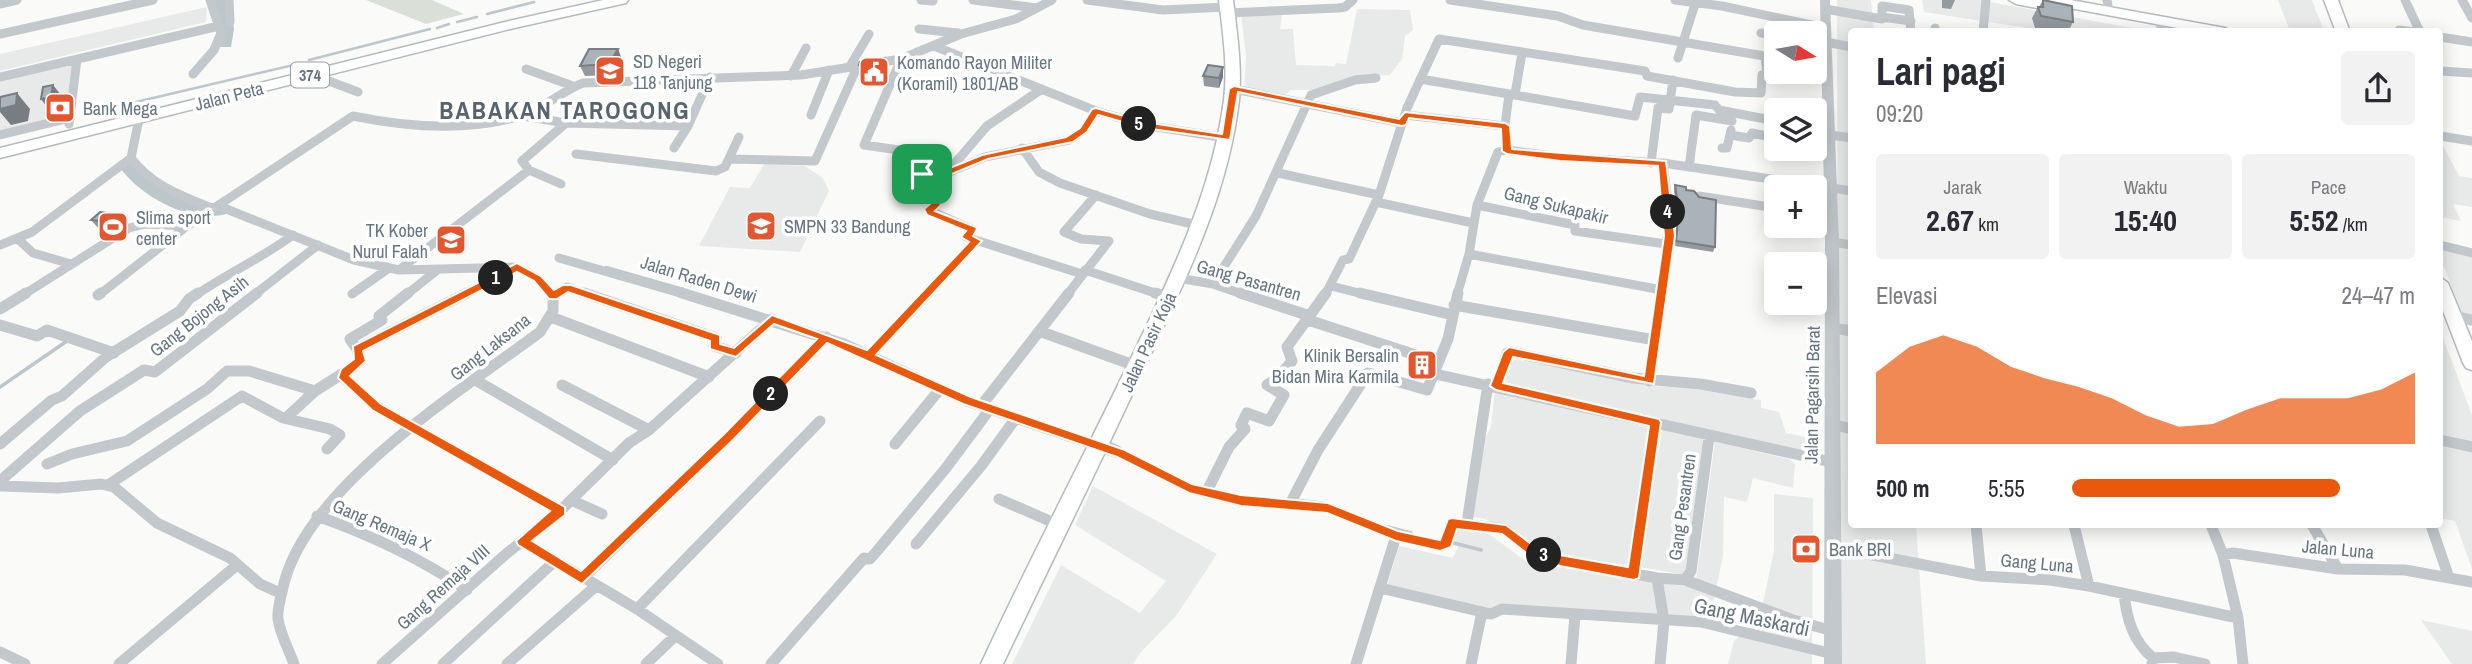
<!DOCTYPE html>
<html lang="id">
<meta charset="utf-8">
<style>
:root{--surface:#fff;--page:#f2f2f3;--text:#2b2b33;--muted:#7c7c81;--accent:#ea580c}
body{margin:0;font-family:"Archivo Narrow",sans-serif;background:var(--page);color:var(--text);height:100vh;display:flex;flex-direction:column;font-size:26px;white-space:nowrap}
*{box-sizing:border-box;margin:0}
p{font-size:23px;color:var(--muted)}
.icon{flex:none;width:38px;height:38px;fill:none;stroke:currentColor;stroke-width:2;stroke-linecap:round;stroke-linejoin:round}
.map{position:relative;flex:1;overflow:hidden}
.details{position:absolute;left:1848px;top:28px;width:595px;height:500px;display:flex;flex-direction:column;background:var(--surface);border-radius:7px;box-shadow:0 4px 18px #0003}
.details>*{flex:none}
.needle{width:46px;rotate:101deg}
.buttons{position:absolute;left:1764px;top:21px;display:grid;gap:14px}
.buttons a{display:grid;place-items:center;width:63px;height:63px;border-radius:7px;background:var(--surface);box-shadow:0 4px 18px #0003;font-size:35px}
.pin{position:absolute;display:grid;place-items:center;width:60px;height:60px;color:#fff;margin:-30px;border-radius:14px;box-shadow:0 4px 10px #0006}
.km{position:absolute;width:35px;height:35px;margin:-18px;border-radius:50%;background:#222;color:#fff;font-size:19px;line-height:35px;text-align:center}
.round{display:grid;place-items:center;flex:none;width:74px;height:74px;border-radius:7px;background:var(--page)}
.summary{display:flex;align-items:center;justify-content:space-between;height:119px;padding:0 28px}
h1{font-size:38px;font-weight:700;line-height:52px}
.metrics{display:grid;grid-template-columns:repeat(3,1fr);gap:10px;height:119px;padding:7px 28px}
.metrics div{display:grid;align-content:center;border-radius:7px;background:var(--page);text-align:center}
.metrics b{font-size:30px;font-weight:700}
.metrics small{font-size:19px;font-weight:400}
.metrics p{font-size:19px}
.chart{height:196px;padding:14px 28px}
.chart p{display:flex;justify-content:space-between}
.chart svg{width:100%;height:126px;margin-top:7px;fill:var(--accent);opacity:.7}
ul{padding:0 28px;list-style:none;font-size:23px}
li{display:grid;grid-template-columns:112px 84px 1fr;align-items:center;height:52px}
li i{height:18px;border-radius:9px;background:var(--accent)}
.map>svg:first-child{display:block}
</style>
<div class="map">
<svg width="2472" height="664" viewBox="0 0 2472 664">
<rect width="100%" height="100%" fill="#fafaf8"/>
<path fill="#e8e9e9" d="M1837,0H1871L1874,31L1852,32V525H1916L1926,664H1838Z
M1922,0H1979L2149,31H2047L1924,12Z
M2278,0H2312L2324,31H2290Z
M207,7L206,22L0,71V54Z
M1357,9L1410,10L1413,30L1405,36L1402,59L1390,75L1373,76L1314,90H1290L1284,97L1244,89L1246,57L1241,12L1282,13L1280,29H1293L1296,65L1335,66L1336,63L1346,64Z
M72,63L69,114L0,131V81Z
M2440,140L2459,176L2472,178V207L2453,204L2461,221L2440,217Z
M764,164L805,166L823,178L829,191L800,252L699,246L730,187L750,188Z
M2440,249L2472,257V315L2462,313L2440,257Z
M2440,330L2472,415V569L2455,521L2440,518Z
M1513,359L1653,386L1695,389L1761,400V408L1779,412L1786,433L1819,440V457L1504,384Z
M1495,391L1649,428L1628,567L1532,550L1505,527L1482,518L1467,517L1473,461L1491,427Z
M1662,430L1703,439L1685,575L1640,567Z
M1715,442L1789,459L1795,464L1793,488L1753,478L1747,502L1724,497L1723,556L1710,617L1683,619L1493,613L1386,589L1399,546L1453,558L1459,545L1449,544L1445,528H1481L1527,562L1695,588Z
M1093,486L1217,554L1176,616L1140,653L1133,664H1012L1061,565L1140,613L1166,581L1075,525Z
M1774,494L1813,498L1812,664H1728L1734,641L1760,617L1774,551Z
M2421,620L2472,631V664H2452Z"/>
<path fill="#dadfd7" d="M366,0H432L464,14L426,24Z"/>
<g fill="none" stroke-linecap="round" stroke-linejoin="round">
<path stroke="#bbc7cb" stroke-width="2.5" d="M487,14L534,2
M457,22L477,17
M437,28L449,24
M309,60L430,29
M119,106L302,63
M606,267L683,289"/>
<path stroke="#bbc7cb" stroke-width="3.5" d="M0,387L67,341
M1109,443L1120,448
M1295,500L1322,503
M1388,527L1411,533
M1450,542L1481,550"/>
<path fill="#bbc7cb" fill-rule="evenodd" d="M214,0H230L234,29L231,47H219L217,43Z
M127,159L134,161L150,177L176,193L199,202L226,204L229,209L226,214C189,224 138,195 118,165Z"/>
<g stroke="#b5babe" stroke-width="3">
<path id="primary" d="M603,0H628L626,3L510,29L0,158V148L509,21Z
M1219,0H1233C1237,33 1242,66 1239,100C1228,197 1183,285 1142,373C1097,471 1049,567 1003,664H981C1029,560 1083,458 1133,354C1172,273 1212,191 1224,100C1228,67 1223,33 1219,0Z
M2009,0H2071L2225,28L2232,32H2199L2064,7L2063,11L2058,12L2016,4Z
M2324,0H2338L2350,32H2336Z
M2440,277L2448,283L2472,341V370L2466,368L2463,363L2440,303Z"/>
</g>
<path stroke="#c3c8cc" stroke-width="9" d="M229,0L230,22
M921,0L933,1
M973,0L1037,8
M1087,0L1163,10L1227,7
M1450,0L1558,16L1583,25L1776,58
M1675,0L1722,6L1826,28
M2107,0L2109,11
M2405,0L2420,32
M2462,0L2472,18
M0,4L17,0
M1825,9L1882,19V6L1909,10L1911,32
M1228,13L1338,8L1345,7L1353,0
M1882,17L1911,21
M2161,27L2162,32
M1935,28L1937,32
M919,29L958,33
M2399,30L2414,32
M1983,32L1986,0
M1761,33L1776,35
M0,34L153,0
M2440,37L2472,42
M1815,40L1852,47
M934,46L1096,111L1144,125L1226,138
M1678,58L1695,4
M901,59L864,145L913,152L906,173H947L985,157L1069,140L1084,130L1096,111
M850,66L869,34
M526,69L573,86
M2440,71L2472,73
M193,74L214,50L221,33L210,0
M313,75L358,92
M791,76L806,48
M0,77L219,26
M1420,79L1509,94L1505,126L1506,150
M1234,89L1402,123
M1509,94L1635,116L1640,97L1715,105L1719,110L1776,121
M1515,94L1522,53
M811,115L829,70
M1405,115L1505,126
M523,116L566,123L688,126L710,77
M139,119L131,158C152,186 182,196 214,209
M69,124L77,59
M1815,127L1830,129
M0,135L70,118
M1730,135L1749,138L1752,133L1776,138
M1830,135L1852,138
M2440,136L2472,141
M1815,143L1830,145
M674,148L688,126
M1022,148L1039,172L1060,183L1150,214L1201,226
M1722,148H1727L1731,130
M576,154L716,171L725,167L739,137
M729,159L815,161L858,65
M1651,163L1658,108L1669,109L1673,80
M1689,167L1696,115L1732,121
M950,169L987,126L1042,89
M1278,173L1379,195
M922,175L936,205L929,210L972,229L966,237L1082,274
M561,184L529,170L522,161L566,123
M1699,196L1776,208
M1376,202L1473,223
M1477,205L1575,225V231L1666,244L1670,217L1663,163
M219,206L354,260L399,270L517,267L537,278L552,295
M1815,214L1830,216
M18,239L33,253L71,264
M1832,242L1852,245
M0,245L32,232L131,158
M2440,245L2472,253
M1469,254L1662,290
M559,258L687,295
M399,270L529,170
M1085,270L1161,295
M1178,278L1213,284L1245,295
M1213,284L1256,216L1311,95L1355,80L1376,78
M1331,286L1367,295
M352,294L389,268
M23,295L129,228L145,224L187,226L353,116C406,127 467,132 521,116C541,110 562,91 583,83L801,75L901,59L961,34L1016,19L1052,0
M99,295L187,226
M196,295C228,273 262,258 293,235
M254,295L318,245
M406,295L436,271
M463,295L515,268
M555,295L567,287L589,295
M926,295L977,241
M1067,295L1109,241L1081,239L1064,232L1096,195
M1325,295L1343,260L1349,259L1379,195L1407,108L1439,39L1645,71L1647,76L1735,92L1761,93L1762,75H1767L1765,56
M1457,295L1469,254L1477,205L1498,152L1506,150L1560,157L1663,163L1852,191
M1661,295L1668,244"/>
<path stroke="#c3c8cc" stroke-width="11" d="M467,293L357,349L360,361L345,372L344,378L377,407L560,511
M584,293L716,338L714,346L736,353
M682,293L844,344L967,401L1121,454L1189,488L1241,501L1328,508L1396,536L1440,545L1447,543L1452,523L1499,528L1506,530L1530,550L1560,560L1657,578L1685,580L1793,620L1833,631
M1155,293L1168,297
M1240,293L1310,316
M1360,293L1453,315
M98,295L101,293
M553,296L558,293
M1454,305L1655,340
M0,309L26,293
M2453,316L2472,320
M551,317L709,377
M1308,320L1425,358
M0,325L37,336L47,330L114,353
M1832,328L1852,331
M1039,331L1136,366
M357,349L350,339L382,320L379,316L408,293
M869,355L928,293
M1435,374L1831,462
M477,381L613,460
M1649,381L1661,293
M562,385L649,430
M1496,386L1507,353L1511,352L1633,378L1700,384L1751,393
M981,406L1069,293
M287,417L315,391L345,372
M1831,424L1852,429
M2440,440L2472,447
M0,444L52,400L62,396L106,357L180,311L189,299L198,293
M895,444L940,389
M47,464L72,454L127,441L207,389L227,371H249L315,391
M0,481L80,411L144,370L155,372L257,293
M108,485L242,396L283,418L330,429L340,435L327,449
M0,486L58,488L101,484L114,487L157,523L230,558L260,584L278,592
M1206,493L1229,447L1245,429L1241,425L1247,413L1269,421L1284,395L1267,385L1278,378L1292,361L1287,347L1326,293
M999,499L1059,525
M571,500L602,514
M1290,504L1318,450L1368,373L1427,390L1448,339L1458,293
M317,516C371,535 420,558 467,590
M1467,523L1488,384
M1976,525L1981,576
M2074,525L2089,586
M2211,525L2223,555
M2312,525L2338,569
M2431,525L2449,578
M522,541L637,609L718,664
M916,544L981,466L1016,418
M1832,547L1981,576L2050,580L2089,586L2238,618
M1634,574L1655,423
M1657,578L1664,621L1660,664
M582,579L729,437L826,337
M1685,580L1691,571L1709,437
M1380,588L1491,614L1502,609L1701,622L1833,654
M2124,594C2127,620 2133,641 2153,658
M637,609L820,421
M0,652L25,664
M119,664L237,565
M294,664C289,650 280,634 278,619C277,611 280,600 282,592C301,489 460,392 540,332L553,311V296L550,293
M382,664L506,554L560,511L629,443L649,430L772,319
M443,664L555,561
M507,664L596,586
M646,664L674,637
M771,664L864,558L870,559L877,551L946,468L990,409
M1356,664L1396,536
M1471,664L1482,612
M1571,664L1575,615
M2152,664L2153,658L2174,657L2205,664
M2243,664L2238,618L2223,555L2233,553L2338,569L2405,570L2472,582"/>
<path fill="#c3c8cc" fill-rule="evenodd" d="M1820,0H1830L1839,242L1842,664H1824L1825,242Z"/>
<use href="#primary" fill="#fff" fill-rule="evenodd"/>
</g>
<path fill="#929a9f" d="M1942,0H1955L1951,9L1942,8Z
M2043,0L2073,22L2068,32H2053L2035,28L2032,18L2038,7H2039Z
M618,49L622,60L614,75L585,76L580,66Z
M884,58L887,69L882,77L861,75L859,65Z
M1203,76L1223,77L1219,88L1204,86Z
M1675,185L1715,247L1713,252L1675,246L1677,216L1674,190Z
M91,220L122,224L110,232L100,230Z
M443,237L462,239L454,245L446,242Z
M1411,357H1429L1425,372L1409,367Z
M1852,436V458L1849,457V441Z"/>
<path fill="#777d82" d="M618,49L622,60L614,75L609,64Z
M884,58L887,69L882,77L880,67Z
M1223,67V77L1219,88V78Z
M53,85L65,100L63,112L53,115L41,99Z
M17,93L30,109L28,121L11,125L0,112V109Z
M114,214L122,224L110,232L101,221Z
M459,233L462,239L454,245L451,240Z"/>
<path fill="#aab3b9" stroke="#777d82" stroke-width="2" d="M2043,0L2072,6L2073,22L2041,16L2038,7H2043Z
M589,49H618L609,64L580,66Z
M884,58L880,67L859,65L860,62Z
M1208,65L1223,67L1219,78L1203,76Z
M53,85L51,97L41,99L43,87Z
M17,93L16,105L0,109V97Z
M1675,185L1686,187V190L1694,191L1699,197L1716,200L1715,247L1676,241L1679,211Z
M100,212L114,214L101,221L91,220Z
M451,231L459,233L451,240L443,237Z
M1413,352L1429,357L1427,362L1411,357Z"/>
<path fill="#ea580c" stroke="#fff" stroke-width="2" fill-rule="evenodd" d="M1234,86L1399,119L1405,112L1505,123L1510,126L1512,149L1666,161L1675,236L1654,384L1513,357L1503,383L1659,419L1661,422L1639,578L1634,580L1560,566L1530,556L1502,534L1457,529L1451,547L1440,551L1396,541L1327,513L1241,506L1189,493L1117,457L963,404L827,343L733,440L582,584L518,545L516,541L550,511L372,410L338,378L341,369L354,359L353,346L517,263L541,276L554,290L563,285H571L720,335V344L734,348L772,315L867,350L969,242L961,237L966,231L927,215L924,209L930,204L916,174L918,172L945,170L982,155L1066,137L1080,128L1092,109L1096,108L1145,122L1222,134L1229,89ZM1238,92L1402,126L1406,125L1409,118L1501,129L1502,151L1507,154L1560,161L1658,166L1664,236L1644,376L1509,347L1503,352L1490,386L1496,390L1649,426L1628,567L1560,555L1534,546L1506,525L1452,518L1448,519L1440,540L1398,531L1328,503L1241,495L1192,484L1125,450L971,397L876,355L982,241L973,236L977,229L976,227L935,211L941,205L928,177L947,176L988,159L1073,142L1087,132L1098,115L1144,128L1230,140ZM517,272L534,281L549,299H557L568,292L710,341V349L736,357L774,324L817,339L724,434L581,571L532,541L565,515V507L381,404L350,376L366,361L363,351Z"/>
<defs>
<g id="school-square" transform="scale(1.575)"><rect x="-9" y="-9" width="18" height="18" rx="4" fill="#e4572e" stroke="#fff"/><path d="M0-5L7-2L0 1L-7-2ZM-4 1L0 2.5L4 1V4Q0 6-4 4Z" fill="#fff"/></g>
<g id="civic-square" transform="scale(1.575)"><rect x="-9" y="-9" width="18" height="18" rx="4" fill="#e4572e" stroke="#fff"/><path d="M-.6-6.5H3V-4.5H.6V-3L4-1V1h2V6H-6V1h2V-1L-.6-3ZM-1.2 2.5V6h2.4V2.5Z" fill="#fff"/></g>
<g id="bank-square" transform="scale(1.575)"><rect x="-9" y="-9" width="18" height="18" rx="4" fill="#e4572e" stroke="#fff"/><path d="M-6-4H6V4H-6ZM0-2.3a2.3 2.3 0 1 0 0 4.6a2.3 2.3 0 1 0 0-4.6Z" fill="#fff"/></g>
<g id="stadium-square" transform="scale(1.575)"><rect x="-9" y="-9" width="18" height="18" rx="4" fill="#e4572e" stroke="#fff"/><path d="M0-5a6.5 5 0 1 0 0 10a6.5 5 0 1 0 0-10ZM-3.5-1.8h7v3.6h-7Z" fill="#fff"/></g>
<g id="building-square" transform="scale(1.575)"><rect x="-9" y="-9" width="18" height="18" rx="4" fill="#e4572e" stroke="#fff"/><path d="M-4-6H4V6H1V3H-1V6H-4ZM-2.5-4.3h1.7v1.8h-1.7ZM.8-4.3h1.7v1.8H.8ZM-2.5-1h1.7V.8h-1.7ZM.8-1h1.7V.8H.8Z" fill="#fff"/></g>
</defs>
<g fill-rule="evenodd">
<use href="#school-square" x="610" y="71"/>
<use href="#civic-square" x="874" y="72"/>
<use href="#bank-square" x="60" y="108"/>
<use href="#school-square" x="761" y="226"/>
<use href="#stadium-square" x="113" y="227"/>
<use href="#school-square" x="451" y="240"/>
<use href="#building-square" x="1422" y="365"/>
<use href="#bank-square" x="1806" y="549"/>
</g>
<g text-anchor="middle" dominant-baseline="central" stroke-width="7" stroke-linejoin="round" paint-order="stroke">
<rect fill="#fff" stroke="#939fa8" stroke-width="2" x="291" y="62.5" width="38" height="25" rx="5"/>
<g font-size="16" font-weight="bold" fill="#657683">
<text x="310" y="75">374</text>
</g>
<g font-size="18" fill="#657683" stroke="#fff" text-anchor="start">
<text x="633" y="61">SD Negeri<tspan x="633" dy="21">118 Tanjung</tspan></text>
<text x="897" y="62">Komando Rayon Militer<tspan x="897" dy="21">(Koramil) 1801/AB</tspan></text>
<text x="83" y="108">Bank Mega</text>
<text x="136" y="217">Slima sport<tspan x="136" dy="21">center</tspan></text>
<text x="784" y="226">SMPN 33 Bandung</text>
<text x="428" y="230" text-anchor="end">TK Kober<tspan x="428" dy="21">Nurul Falah</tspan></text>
<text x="1399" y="355" text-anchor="end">Klinik Bersalin<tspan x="1399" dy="21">Bidan Mira Karmila</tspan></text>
<text x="1829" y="549">Bank BRI</text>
</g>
<g font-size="18" fill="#657683" stroke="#fff">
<text transform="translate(229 96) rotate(-14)">Jalan Peta</text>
<text transform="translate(1556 205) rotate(14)">Gang Sukapakir</text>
<text transform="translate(699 279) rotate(17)">Jalan Raden Dewi</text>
<text transform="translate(1249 280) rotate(16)">Gang Pasantren</text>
<text transform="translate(199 316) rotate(-38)">Gang Bojong Asih</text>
<text transform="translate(1148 342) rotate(-65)">Jalan Pasir Koja</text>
<text transform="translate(490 347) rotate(-38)">Gang Laksana</text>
<text transform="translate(1812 395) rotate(-89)">Jalan Pagarsih Barat</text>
<text transform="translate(1682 507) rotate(-82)">Gang Pesantren</text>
<text transform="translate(382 525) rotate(23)">Gang Remaja X</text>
<text transform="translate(2338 549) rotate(5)">Jalan Luna</text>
<text transform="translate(2037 563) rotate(5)">Gang Luna</text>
<text transform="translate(443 587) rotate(-42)">Gang Remaja VIII</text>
</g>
<g font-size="21" fill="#657683" stroke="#fff">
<text transform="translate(1752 617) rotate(12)">Gang Maskardi</text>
</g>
<g font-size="24" font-weight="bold" letter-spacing="2" fill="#57646e" stroke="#fff">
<text x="565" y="110">BABAKAN TAROGONG</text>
</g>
</g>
</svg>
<div class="buttons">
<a><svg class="needle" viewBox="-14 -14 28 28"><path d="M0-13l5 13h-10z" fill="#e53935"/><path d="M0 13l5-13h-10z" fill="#7c7c81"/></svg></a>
<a><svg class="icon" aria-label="layers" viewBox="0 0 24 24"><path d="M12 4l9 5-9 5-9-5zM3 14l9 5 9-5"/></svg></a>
<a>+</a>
<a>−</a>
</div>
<div class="pin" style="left:922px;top:174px;background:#1e9e55"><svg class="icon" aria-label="arrive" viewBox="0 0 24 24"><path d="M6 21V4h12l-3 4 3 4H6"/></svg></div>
<b class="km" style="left:496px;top:278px">1</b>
<b class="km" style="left:771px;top:394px">2</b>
<b class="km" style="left:1544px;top:555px">3</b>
<b class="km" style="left:1668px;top:212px">4</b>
<b class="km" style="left:1139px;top:124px">5</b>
<section class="details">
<div class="summary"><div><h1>Lari pagi</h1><p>09:20</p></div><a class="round"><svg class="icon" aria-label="share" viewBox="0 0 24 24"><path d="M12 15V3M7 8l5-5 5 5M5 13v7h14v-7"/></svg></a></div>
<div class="metrics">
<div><p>Jarak</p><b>2.67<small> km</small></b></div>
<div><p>Waktu</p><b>15:40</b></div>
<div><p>Pace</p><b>5:52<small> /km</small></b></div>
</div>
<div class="chart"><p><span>Elevasi</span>24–47 m</p>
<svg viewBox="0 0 160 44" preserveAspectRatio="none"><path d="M0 44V19L10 10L20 6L30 10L40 17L50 21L60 24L70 28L80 34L90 38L100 37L110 32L120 28L130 28L140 28L150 25L160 19V44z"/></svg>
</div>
<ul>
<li><b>500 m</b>5:55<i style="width:78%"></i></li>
</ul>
</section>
</div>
